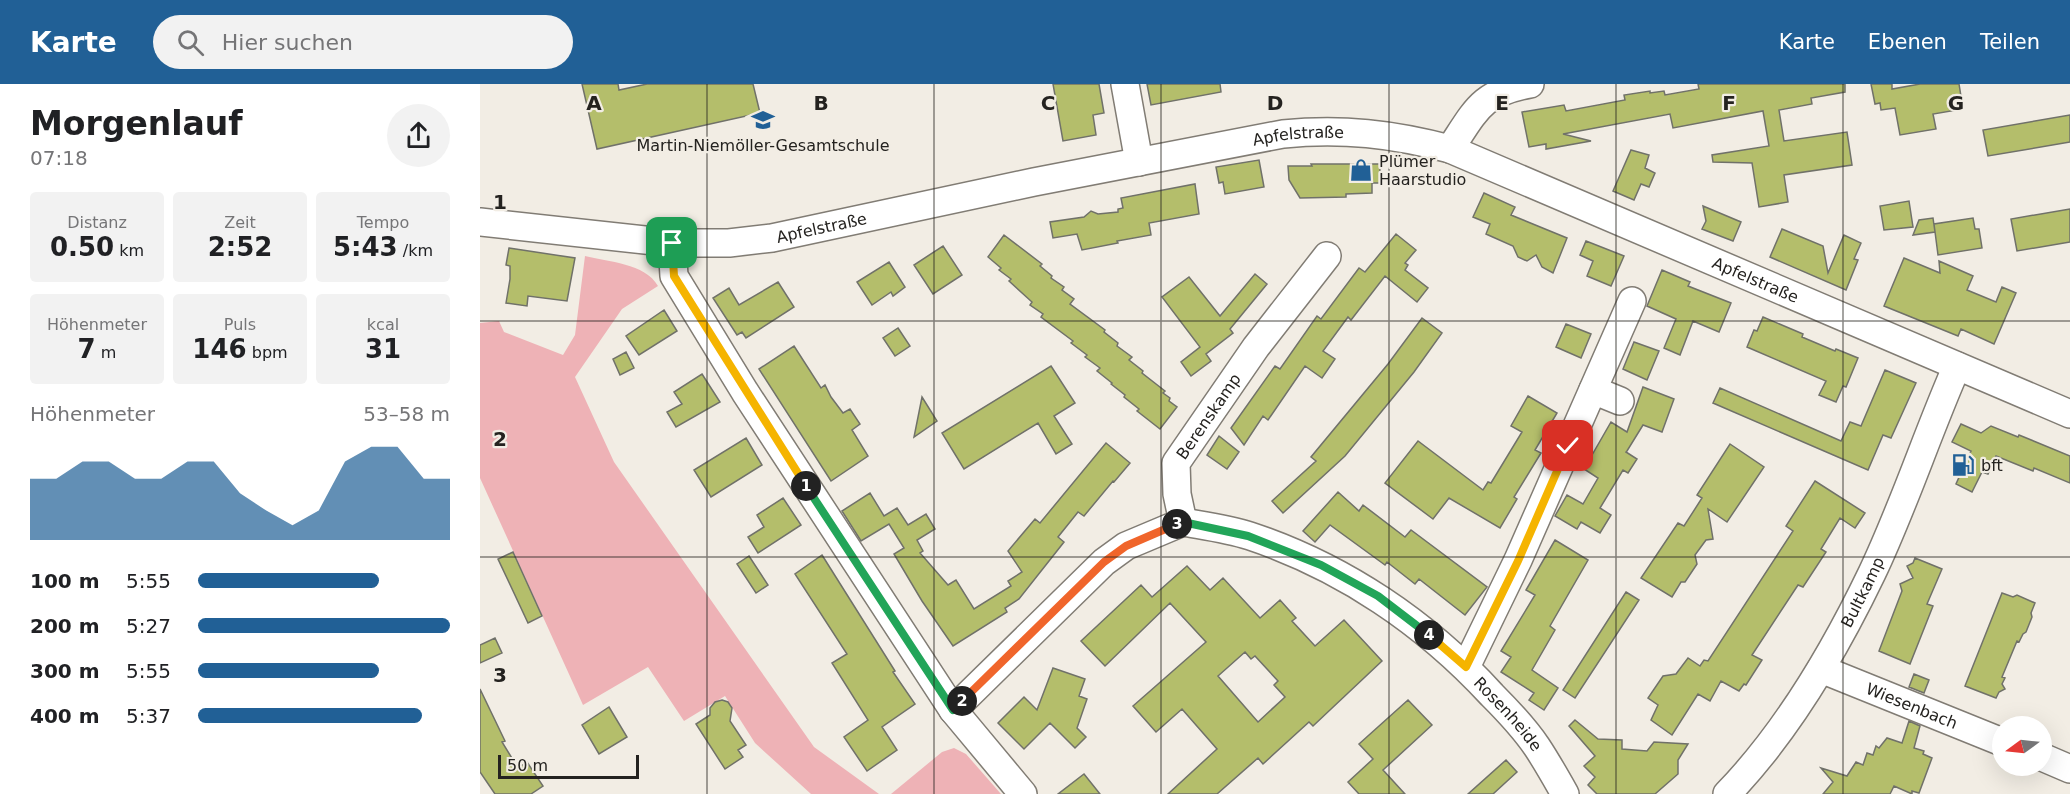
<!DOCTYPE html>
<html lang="de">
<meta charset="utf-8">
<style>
:root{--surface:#fff;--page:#f2f2f2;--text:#202124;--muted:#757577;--accent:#216096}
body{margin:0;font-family:"DejaVu Sans",sans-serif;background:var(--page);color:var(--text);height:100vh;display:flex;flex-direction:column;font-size:22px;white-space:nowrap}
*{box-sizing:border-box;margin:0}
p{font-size:20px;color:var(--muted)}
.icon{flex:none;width:33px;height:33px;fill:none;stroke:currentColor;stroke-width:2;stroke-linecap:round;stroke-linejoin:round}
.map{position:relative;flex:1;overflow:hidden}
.drawer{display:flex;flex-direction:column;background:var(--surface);width:480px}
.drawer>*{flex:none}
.needle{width:39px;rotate:255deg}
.controls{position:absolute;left:1512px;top:632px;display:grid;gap:12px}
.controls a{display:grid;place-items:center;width:60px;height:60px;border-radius:50%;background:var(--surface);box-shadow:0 6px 24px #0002;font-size:30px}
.scale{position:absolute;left:18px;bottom:15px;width:141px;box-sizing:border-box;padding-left:6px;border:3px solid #24221f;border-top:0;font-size:16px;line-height:21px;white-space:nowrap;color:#24221f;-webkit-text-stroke:4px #f2ede4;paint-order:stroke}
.pin{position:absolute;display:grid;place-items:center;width:51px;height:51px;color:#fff;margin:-26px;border-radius:12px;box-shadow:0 3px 9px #0006}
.km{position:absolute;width:30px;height:30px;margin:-15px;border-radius:50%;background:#222;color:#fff;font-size:16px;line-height:30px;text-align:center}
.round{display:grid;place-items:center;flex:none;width:63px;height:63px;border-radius:32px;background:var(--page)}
.head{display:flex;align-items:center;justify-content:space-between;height:102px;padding:0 30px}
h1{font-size:33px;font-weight:700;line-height:45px}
.metrics{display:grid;grid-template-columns:repeat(3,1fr);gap:9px;height:102px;padding:6px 30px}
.metrics div{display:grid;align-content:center;border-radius:6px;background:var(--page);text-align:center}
.metrics b{font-size:26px;font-weight:700}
.metrics small{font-size:16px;font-weight:400}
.metrics p{font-size:16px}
.chart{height:168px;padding:12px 30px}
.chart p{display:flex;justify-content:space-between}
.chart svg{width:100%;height:108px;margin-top:6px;fill:var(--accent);opacity:.7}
ul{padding:0 30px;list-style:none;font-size:20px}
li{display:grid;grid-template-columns:96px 72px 1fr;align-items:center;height:45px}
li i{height:15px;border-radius:8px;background:var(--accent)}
header{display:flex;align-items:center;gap:36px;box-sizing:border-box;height:84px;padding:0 30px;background:var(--accent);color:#fff}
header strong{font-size:28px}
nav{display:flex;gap:33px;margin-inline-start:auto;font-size:21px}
.search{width:420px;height:54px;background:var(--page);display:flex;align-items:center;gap:15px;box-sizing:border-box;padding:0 21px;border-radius:33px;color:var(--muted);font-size:22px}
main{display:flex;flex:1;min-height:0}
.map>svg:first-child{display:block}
</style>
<header>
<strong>Karte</strong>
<div class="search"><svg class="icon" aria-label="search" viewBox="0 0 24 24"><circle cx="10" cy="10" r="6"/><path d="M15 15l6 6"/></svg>Hier suchen</div>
<nav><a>Karte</a><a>Ebenen</a><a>Teilen</a></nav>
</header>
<main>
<section class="drawer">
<div class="head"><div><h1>Morgenlauf</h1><p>07:18</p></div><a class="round"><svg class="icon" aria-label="share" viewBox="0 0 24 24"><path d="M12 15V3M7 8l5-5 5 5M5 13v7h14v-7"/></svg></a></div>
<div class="metrics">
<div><p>Distanz</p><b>0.50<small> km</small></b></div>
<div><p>Zeit</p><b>2:52</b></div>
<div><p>Tempo</p><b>5:43<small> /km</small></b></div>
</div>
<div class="metrics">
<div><p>Höhenmeter</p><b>7<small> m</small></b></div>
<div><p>Puls</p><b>146<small> bpm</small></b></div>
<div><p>kcal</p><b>31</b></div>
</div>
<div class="chart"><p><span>Höhenmeter</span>53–58 m</p>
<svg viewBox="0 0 160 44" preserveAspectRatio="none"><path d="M0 44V19L10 19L20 12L30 12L40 19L50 19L60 12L70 12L80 25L90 32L100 38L110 32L120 12L130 6L140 6L150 19L160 19V44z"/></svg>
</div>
<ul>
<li><b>100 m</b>5:55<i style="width:72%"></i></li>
<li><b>200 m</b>5:27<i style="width:100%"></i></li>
<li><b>300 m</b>5:55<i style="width:72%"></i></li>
<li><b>400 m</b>5:37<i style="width:89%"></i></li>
</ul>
</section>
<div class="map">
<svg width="1590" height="710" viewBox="0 0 1590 710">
<rect width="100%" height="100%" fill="#f2ede4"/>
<path fill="#eeb2b6" d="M105,172C128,178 165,179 178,202L142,225L95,293L134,378L334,663L399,710H331L275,659L245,612L204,637L168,583L103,621L0,394V239L19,237L24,248L83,271L95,251Z
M474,664L486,670L521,710H411L462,668Z"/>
<path fill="#b4be6b" stroke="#707169" stroke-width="1.5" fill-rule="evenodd" d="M102,0H138L139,6L167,0H273L280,29L117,65Z
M573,0H619L624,29L613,31L616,51L583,57Z
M667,0H740L741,8L671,21Z
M1218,0H1365V8L1331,14L1332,20L1299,26L1304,57L1367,48L1372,81L1304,91L1308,118L1279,123L1272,79L1233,78L1232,71L1289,62L1283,27L1193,44L1190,30L1083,50L1111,57L1066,65V60L1049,63L1042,28L1084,21L1086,27L1145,16L1144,11L1170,7V9L1184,7L1185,11L1219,5Z
M1391,0H1412V5L1440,0H1479L1483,25L1453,30L1456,45L1420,51L1415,24L1401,26L1400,19L1395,20Z
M1590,31V58L1508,72L1503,46Z
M1151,66L1169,71L1165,84L1175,89L1169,103L1161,100L1154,116L1133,107Z
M779,76L784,103L745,110L743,98L739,99L736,83Z
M831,80H900V99H892V109L866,110V113L820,114L809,96L808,82H832Z
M715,100L719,130L669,139L671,151L637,157L638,159L602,166L597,150L573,154L570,138L604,133L611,127L618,130L638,128V125L643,124L641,114Z
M1004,109L1035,123L1031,131L1087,154L1073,189L1062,183L1056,171L1047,177L1038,173L1033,162L1006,150L1010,140L993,133Z
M1429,117L1433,143L1404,146L1400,122Z
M1223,122L1261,138L1253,157L1222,145L1226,137Z
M1590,125V158L1537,167L1531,135Z
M1453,134L1455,148L1433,151L1439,136Z
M1493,134L1495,145H1499L1502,164L1458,171L1454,140Z
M1302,145L1343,162L1348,189L1364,151L1381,159L1374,175L1378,176L1366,206L1290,173Z
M916,150L936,166L925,179L928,181L925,186L948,204L937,218L905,192L871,236L868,233L843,267L855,275L842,294L825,282L788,336L783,332L764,361L751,344L795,282L800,285L837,232L841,235L879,184L885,188Z
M524,151L562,180L560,182L572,192L571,194L584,203L582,206L594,215L590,220L625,246L624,248L638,259L637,262L652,273L649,276L663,287L662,289L685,307L683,309L690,314L689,317L697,323L680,345L657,327L659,325L644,313L645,311L631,300L632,299L617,287L620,284L605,273L607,271L591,259L593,257L561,233L563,230L550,221L552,218L529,197L531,195L519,186L521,184L508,173Z
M1106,157L1144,172L1131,202L1107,192L1113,177L1100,171Z
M463,162L482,191L453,210L434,181Z
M29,164L95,174L87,217L48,212L47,222L26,219L30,195V182L26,181Z
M1424,174L1460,189L1459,177L1493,192L1487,206L1516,218L1522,203L1536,209L1514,260L1481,245L1478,252L1404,222Z
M409,178L425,203L413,212L411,208L392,221L377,198Z
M1182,186L1210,198L1208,202L1251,219L1239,248L1213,237L1200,271L1184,264L1196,235L1167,222Z
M775,190L787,200L750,245L753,249L726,270L731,277L711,292L701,278L720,263L682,213L709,193L740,232Z
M298,198L314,223L266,254L262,248L257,251L233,214L249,204L259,221Z
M184,226L197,247L159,271L146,252Z
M1283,233L1323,250L1322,253L1355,267L1356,265L1378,274L1366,303L1363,302L1356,318L1339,311L1346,297L1267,263L1274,246L1277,247Z
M942,234L962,249L934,288L865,372L803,429L792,417L836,377L831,373L908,280Z
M1086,240L1111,250L1101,274L1076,263Z
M418,244L430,262L415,272L403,254Z
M1154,258L1179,267L1167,296L1143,285Z
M314,262L341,304L345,301L351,313L363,329L370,325L380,340L372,346L388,372L351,397L279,285Z
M146,268L154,284L140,291L133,275Z
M571,282L595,319L574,332L592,360L576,370L558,339L484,385L462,349Z
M1405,286L1436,299L1411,354L1403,351L1388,386L1233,319L1240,304L1361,357L1370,338L1381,342Z
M222,290L240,318L196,343L187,328L202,320L194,308Z
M1163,303L1194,315L1182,348L1163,341L1147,367L1146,368L1157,375L1148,389L1143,386L1120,424L1131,431L1120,449L1101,438L1097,445L1075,432L1087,411L1103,420L1118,394L1104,385L1131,338L1147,348Z
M1048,312L1077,329L1055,366L1061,369L1034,413L1037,415L1020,444L969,414L953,435L905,399L938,357L1003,406L1008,398L1011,399L1042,348L1031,342Z
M442,313L457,337L434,353Z
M1481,340L1501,349L1511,342L1538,353L1539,351L1590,372V399L1554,384L1553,387L1516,372L1508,390L1502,388L1492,408L1476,400L1491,367L1472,358Z
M739,352L759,368L747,385L727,371Z
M266,354L282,381L231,413L214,386Z
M626,359L650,379L634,398L633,397L604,432L598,428L578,453L584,458L539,515L525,524L527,528L473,562L442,517L414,470L424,464L409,440L381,457L362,427L390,409L404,432L417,424L428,441L446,430L455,445L437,456L443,467L440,469L468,501L476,496L494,525L531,502L528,497L542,488L528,467L555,435L560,439Z
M1250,360L1284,383L1247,438L1228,425L1233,455L1226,456L1215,471L1217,480L1205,498H1201L1192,513L1161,494L1198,439L1204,442L1222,414L1217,411Z
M1335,397L1385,429L1375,444L1360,434L1341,465L1346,468L1323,503L1318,501L1272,571L1282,576L1266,601L1264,600L1259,607L1241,597L1230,617L1218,610L1192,651L1171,636L1178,621L1168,614L1183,592L1196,590L1208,574L1220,582L1224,576L1228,577L1313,447L1306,442Z
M858,408L879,427L883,421L925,453L931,446L1007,503L985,531L939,495L935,500L907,478L905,481L850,441L835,458L823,447Z
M303,414L321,441L278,469L268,453L284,443L277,431Z
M1075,456L1108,476L1070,542L1075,546L1052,586L1078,604L1064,626L1049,616L1054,609L1021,588L1031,573L1021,567L1055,511L1046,506Z
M33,468L62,532L48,539L18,475Z
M342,471L415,587L413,588L435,620L402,643L417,666L387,687L364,653L388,636L352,579L367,570L315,490Z
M269,472L288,501L276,509L257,480Z
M1435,474L1462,485L1447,520L1453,522L1430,580L1399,567L1422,507L1420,500L1433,494L1427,482L1433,479Z
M707,482L730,506L743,494L780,534L800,516L816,534L812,537L835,562L864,536L902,577L833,642L829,638L783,680L778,674L737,710H688L737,665L702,625L676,648L653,622L726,558L690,519L625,582L601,557L661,501L672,513ZM765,568L771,575L775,572L798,597L794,601L805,613L778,638L738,592Z
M1146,508L1159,516L1095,614L1083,606Z
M1522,509L1533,513L1537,511L1555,519L1551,529L1552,533L1546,548L1543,550L1539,558L1537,557L1522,593L1525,594L1522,600L1525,605L1519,608L1516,614L1485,602Z
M15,554L22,569L0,579V561Z
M573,584L605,595L599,612L607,615L597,644L606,653L595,664L570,639L544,665L518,639L544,613L557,626Z
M1434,590L1449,596L1444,609L1429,603Z
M0,605L25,657L22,658L38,684L47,678L63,702L51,710H15L0,688Z
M242,616L248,618L252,624L250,637L266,661L258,666L263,673L245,685L216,640L230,631V624L235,618Z
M928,616L952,641L903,686L925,710H879L868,698L893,675L879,660Z
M129,623L147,653L119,670L102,641Z
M1095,636L1118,655L1142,656V665L1167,667L1174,658L1208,660L1198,676V690L1175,710H1117L1108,701L1115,693L1104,682L1115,672L1089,642Z
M1429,637L1440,642L1434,664L1444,667L1443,670L1452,674L1439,709L1432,707V710L1414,702L1410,710H1343L1353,698L1341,684L1367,692L1376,678L1383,681L1387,669L1393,671L1396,662L1399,664L1407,654L1422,659Z
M1026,676L1037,688L1013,710H988Z
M604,690L620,710H578Z"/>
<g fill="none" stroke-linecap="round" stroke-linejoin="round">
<g stroke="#817c74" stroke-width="30">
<g id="minor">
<path d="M645,0L659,78"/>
<path d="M970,65C996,26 1001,9 1050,0"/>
<path id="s1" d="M0,138L192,159H249L292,154L554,98L803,50C862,44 913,50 970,65L1590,330"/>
<path d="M192,159L194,192L265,308L473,626L543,710"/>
<path d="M1113,306L1140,317"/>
<path id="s2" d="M703,438C725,442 748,445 770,452C863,483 946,539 1012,611C1028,627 1044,644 1057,663C1067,678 1076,694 1085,710"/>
<path d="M986,583L1038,476L1152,217"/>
<path id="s3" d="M1341,585L1522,658"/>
<path id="s4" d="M473,626L624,478L646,462L703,438L697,410L696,379L776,263L847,172"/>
<path d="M1562,673L1590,685"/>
<path id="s5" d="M1247,710C1308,647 1354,568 1392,489C1424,422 1447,350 1477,282"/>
</g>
</g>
<use href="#minor" stroke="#fff" stroke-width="27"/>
</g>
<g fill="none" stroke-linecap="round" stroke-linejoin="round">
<g stroke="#fff" stroke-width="12">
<path id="split-1" d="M192,159L194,192L326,402"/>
</g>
<g stroke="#fff" stroke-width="12">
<path id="split-2" d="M326,402L473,626L482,617"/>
</g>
<g stroke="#fff" stroke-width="12">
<path id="split-3" d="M482,617L624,478L646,462L697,440"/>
</g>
<g stroke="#fff" stroke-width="12">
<path id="split-4" d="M697,440L703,438L768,452L841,481L898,512L949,551"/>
</g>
<g stroke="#fff" stroke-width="12">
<path id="split-5" d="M949,551L986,583L1038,477L1088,362"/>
</g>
<use href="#split-1" stroke="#f5b400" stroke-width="8"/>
<use href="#split-2" stroke="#22a559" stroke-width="8"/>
<use href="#split-3" stroke="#f0652b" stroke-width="8"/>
<use href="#split-4" stroke="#22a559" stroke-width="8"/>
<use href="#split-5" stroke="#f5b400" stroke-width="8"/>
</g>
<path fill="none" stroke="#24221f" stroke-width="1.5" stroke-opacity="0.55" d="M227,0V710M454,0V710M681,0V710M909,0V710M1136,0V710M1363,0V710M0,237H1590M0,473H1590"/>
<defs>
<g id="school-bare" transform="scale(1.8)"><path d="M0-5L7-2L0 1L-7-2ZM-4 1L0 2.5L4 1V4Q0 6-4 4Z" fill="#216096" stroke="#f2ede4" stroke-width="2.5" paint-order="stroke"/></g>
<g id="shop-bare" transform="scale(1.8)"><path d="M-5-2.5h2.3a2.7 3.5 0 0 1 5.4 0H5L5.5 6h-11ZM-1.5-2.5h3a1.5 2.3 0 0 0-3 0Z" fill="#216096" stroke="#f2ede4" stroke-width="2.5" paint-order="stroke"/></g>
<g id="fuel-bare" transform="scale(1.8)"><path d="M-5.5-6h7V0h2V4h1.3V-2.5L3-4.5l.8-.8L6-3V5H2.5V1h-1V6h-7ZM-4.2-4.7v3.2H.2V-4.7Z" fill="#216096" stroke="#f2ede4" stroke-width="2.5" paint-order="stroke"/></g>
</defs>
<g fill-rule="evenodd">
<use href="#school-bare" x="283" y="36"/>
<use href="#shop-bare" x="881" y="86"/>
<use href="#fuel-bare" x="1483" y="381"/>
</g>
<g text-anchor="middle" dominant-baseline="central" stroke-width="4.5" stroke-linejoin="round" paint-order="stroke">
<g font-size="16" fill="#24221f" stroke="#f2ede4">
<text stroke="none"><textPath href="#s1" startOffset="830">Apfelstraße</textPath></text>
<text stroke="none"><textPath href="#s1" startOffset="344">Apfelstraße</textPath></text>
<text stroke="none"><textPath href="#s1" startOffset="1316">Apfelstraße</textPath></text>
<text stroke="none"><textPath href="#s4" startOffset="417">Berenskamp</textPath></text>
<text stroke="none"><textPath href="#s5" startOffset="244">Bultkamp</textPath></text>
<text stroke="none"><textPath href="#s3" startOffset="98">Wiesenbach</textPath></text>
<text stroke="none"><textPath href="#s2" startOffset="386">Rosenheide</textPath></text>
</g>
<g font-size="16" fill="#24221f" stroke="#f2ede4" text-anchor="start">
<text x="283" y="61" text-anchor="middle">Martin-Niemöller-Gesamtschule</text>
<text x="899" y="77">Plümer<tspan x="899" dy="18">Haarstudio</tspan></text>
<text x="1501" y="381">bft</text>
</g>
</g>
<g font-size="20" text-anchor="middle" font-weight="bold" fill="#24221f" stroke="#f2ede4" stroke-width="4.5" stroke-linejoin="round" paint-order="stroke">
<text x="114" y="26">A</text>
<text x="341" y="26">B</text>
<text x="568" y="26">C</text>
<text x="795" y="26">D</text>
<text x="1022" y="26">E</text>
<text x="1249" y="26">F</text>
<text x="1476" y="26">G</text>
<text x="20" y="125">1</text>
<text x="20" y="362">2</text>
<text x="20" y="598">3</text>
</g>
</svg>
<div class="controls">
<a><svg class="needle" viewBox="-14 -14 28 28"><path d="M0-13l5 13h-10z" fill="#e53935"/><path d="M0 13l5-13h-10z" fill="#757577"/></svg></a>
</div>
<div class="scale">50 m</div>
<div class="pin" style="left:192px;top:159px;background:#1e9e55"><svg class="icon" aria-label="arrive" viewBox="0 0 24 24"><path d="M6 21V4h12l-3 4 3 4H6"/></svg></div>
<div class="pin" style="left:1088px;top:362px;background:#d93025"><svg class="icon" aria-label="check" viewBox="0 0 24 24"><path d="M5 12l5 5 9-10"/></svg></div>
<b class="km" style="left:326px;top:402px">1</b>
<b class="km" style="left:482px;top:617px">2</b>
<b class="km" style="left:697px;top:440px">3</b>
<b class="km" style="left:949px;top:551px">4</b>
</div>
</main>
